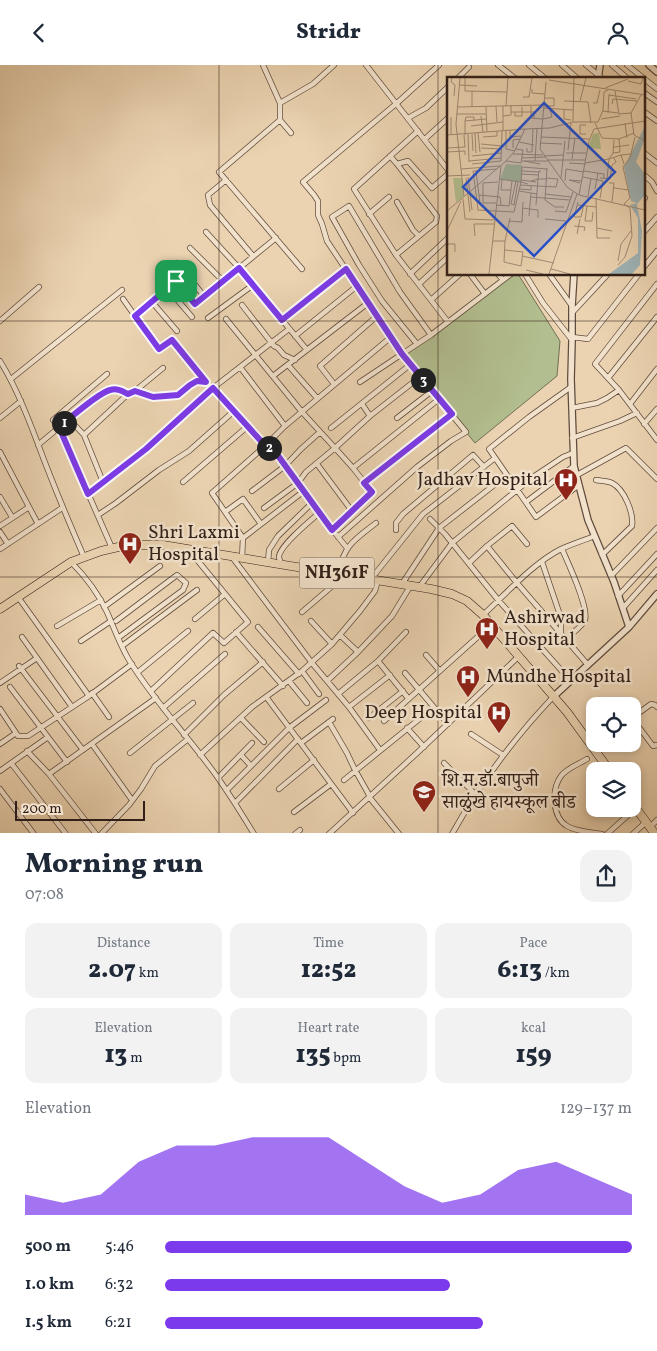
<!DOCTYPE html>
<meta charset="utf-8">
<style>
:root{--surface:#fff;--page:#f2f2f3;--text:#1f2937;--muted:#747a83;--accent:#7c3aed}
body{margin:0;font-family:Vollkorn,"Noto Serif Devanagari",serif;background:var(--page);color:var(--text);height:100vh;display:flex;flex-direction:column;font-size:19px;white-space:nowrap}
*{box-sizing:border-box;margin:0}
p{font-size:16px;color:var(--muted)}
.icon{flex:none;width:28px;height:28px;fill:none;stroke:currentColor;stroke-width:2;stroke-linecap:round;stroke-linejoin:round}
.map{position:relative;height:768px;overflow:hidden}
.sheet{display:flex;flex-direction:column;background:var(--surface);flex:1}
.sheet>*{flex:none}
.fabs{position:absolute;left:586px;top:632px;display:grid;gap:10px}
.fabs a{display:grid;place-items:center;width:55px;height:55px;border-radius:10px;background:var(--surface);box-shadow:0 2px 8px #0003;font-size:25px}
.scale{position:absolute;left:15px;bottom:12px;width:130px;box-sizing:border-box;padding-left:5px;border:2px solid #321f18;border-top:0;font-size:14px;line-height:18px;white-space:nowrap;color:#321f18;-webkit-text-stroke:4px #f2e2cc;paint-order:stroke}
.pin{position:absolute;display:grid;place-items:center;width:42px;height:42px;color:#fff;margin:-21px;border-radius:10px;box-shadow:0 2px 8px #0006}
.km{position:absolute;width:25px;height:25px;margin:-12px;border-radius:50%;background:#222;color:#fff;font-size:14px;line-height:25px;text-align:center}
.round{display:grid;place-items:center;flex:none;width:52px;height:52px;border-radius:15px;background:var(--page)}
.headline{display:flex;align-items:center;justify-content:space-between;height:85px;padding:0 25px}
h1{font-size:28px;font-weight:800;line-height:38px}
.stats{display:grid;grid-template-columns:repeat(3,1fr);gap:8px;height:85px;padding:5px 25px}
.stats div{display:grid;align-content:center;border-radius:12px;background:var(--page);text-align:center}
.stats b{font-size:25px;font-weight:800}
.stats small{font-size:14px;font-weight:400}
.stats p{font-size:14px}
.chart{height:140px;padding:10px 25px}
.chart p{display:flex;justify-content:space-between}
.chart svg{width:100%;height:90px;margin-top:5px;fill:var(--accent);opacity:.7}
ul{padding:0 25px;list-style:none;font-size:16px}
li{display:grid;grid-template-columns:80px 60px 1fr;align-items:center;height:38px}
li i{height:12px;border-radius:6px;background:var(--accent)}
header{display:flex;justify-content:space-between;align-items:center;height:65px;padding:0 25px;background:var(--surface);font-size:22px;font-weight:800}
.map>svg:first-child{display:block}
</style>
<header><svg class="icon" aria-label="back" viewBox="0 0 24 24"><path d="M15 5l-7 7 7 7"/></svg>Stridr<svg class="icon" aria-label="person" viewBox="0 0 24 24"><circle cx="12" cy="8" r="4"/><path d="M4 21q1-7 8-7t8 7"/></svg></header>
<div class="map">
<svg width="657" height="769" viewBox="0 0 657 769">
<rect width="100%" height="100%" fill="#ebd3b1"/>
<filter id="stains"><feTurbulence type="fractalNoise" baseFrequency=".004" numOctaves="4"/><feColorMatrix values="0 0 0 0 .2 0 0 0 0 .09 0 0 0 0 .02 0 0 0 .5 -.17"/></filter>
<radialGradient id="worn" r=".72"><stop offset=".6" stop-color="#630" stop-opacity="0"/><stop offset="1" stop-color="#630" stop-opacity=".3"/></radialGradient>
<path fill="#b2be8f" stroke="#726e54" d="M512,209H518L560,276L557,311L475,378L402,289Z"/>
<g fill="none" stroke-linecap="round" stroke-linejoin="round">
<g stroke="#604c3e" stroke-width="6">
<path id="minor" d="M263,0L280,38V55L291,68
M366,0L448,105
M498,0L516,14
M529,0L546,14
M562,0L578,14
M586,0L603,14
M612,0L628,14
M627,0L657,24
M457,14L469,2
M643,27L657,37
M280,38L313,19L334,0
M643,46L657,56
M408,53L426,43L448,22
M280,55L219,107L302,204
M418,66L354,124L396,190L448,257
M425,74L448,53
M643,87L657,98
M390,91L397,99L408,96L432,123L448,109
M643,109L652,117L657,126
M226,115L208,130L210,140L253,191
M643,131L645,133
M397,137L413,165L419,171
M369,149L389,132
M206,167L239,203L307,285
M643,168L657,152
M190,183L223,216
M396,190L436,157L437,151L397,99
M177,198L204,231
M162,199L195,239L276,173
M643,203L657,186
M410,209L448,173
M470,209L485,229
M498,209L503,215
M525,209L543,238L572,275
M549,209L572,241
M419,219L448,192
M657,219L595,299L619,325L657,375
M168,224L192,252
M123,234L135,251L176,216
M431,235L460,209
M152,237L177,266
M242,240L274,281L278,283L284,290L295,295
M572,248L608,209
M135,251L159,285L172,275L205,317
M208,253L253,220
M226,254L302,347L335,383L306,407L298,418L264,443
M282,255L346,204
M0,256L39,222
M295,271L357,221
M572,272L588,274L639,209
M417,279L382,236L359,200L332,152L349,141L400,227L431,270
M0,296C16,322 27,350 38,379C52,417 68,455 84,492
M288,300L317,333
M240,302L285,361
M107,309L53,355L59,362L112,483
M273,311L368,238
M608,313L657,252
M11,314L122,225
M360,317L402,289L327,176L322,159L318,150V136L314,130L303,117L397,38L439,0
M334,319L320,301L377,251
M571,322L529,352L489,384L536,452L579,420
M135,326L163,303
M630,339L657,304
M572,343L597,338L607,333L619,325
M370,351L416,315
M0,353L21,336
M397,353L432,326
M69,354L84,370L103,417
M644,359L657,344
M331,363L411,299
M84,370L128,329L135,326L153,332L178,330L190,320L197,316L205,317L213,323L260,375L279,392L319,448L347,483
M572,373L620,356L637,348
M38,380L69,354L93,335L109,325L119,324L128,329
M0,387L38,459
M317,399L352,446
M353,403L439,334
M577,410L626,383L657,414
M596,415C601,416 608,416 612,418C624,424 634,448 632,461L602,490
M183,417L248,361
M364,418L452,349
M252,426L285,401L301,384L320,367
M304,426L243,473L212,428L266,380L285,361L391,272
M88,429L146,384L213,323L289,264
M0,432L12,452
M526,437L574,401
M225,447L243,434L261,459
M98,450L116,438L159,405L189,386L234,346
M430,454L445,469L499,536L571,616
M0,461L29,442
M332,465L372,427L353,403L335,383L370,351L362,339
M396,465V458L403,449L473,390L484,402
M0,467L8,479
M338,472L417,402L451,376L466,367L402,289L431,270L511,209
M527,479L512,461L487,481L517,518L588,600
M0,484L62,443
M562,484C568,498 589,542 585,555C583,560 577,564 574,567
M232,492L312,598L349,642L380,685
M242,493L243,473
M71,497C86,512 98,528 107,547C114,563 120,580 129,595C152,633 183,666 210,702C226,723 240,746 254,769
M268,497L269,485L278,471L312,438
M542,497L561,553V568
M469,498L487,481
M281,499C281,497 279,494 279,492C279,481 311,455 319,448
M338,509C344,480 354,475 376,458
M611,511L657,463
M371,514L423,449L495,393
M402,519L439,463L507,410
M420,521L452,478L533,412L563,392L573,388
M618,531L657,489
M18,532L89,631
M104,542L160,501
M623,543L657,505
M302,547L344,511
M483,550C507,528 532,499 561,484C572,479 584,475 595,471
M195,554L225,529
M116,556L177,510L186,518L183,525L118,573
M311,556L332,579
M57,561L101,535
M258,562L299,609
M236,567L283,621
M340,570L358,587
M22,572L72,642
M81,576L111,556
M122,581L197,525
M426,590L440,606
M378,596L408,633
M19,601L83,685
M302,606L319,629
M138,607L188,566
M405,608L448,659
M289,616L307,638
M327,616L358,587L392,551L411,520
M0,618L37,593
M10,622L67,697
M151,626L213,568L224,578L248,557L189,485
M92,628L109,652
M338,629L378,596L406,567
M267,633L353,748
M349,642L390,610
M163,643L225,589
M0,644L18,671H28L89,631L132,599
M241,653L264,677
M369,653L403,626
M632,653L653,681L657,680
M632,653L651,639L655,640L657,642
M384,656L491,560
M329,657L347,688L355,705L368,728L370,733L399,769
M407,663L424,682
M471,669L503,690
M184,670L224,630L263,597
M301,678L333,654
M0,679L16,668
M92,679L132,735
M27,686L49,709L156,633
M130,688L193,638
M200,690L252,642L302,606L332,579L360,546L375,526L378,515
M241,690L251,701
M587,694C579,699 567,703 561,711C551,725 552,752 567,761C577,767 591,767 602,769
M11,698L66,769
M444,698L475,729
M0,706L48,672
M49,709L96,769
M218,713L252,678
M344,715L423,651
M0,724L34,769
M279,724L314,695
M227,725L289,663L326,635
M235,738L298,674
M294,747L331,719
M650,762L657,755
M101,769L129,740L141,724L155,701L188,674
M295,769L300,765
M329,769L417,688L518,592
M452,769C480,719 514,673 553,632
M607,769L636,743
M633,769L646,757"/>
</g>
<g stroke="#604c3e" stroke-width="8">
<path id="tertiary" d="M649,0L657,7
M598,14L600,0
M629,562L657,529
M553,632L629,562L614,517L588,455L574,401L571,314L572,276V241L574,209"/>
</g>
<g stroke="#321f18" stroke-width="9">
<path id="trunk" d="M0,544L71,497L101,486L127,480H163L431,524L452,529L467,536L483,550L567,647L610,706
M632,738L655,769"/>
</g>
<use href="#minor" stroke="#f2e2cc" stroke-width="4.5"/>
<use href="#tertiary" stroke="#f2e2cc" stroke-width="5.5"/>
<use href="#trunk" stroke="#ebd3b1" stroke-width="8"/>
</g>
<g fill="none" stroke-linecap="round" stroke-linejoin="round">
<g stroke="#fff" stroke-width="10">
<path id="route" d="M239,203L282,255L346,204L402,289L452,349L364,418L372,427L332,465L279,392L260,375L213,323L146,384L88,429L59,362C69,354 98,328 110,325C117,323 122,326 128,329L135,326L153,332L178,330L190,320L197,316L206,317L172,275L159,284L135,251L176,216L195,239Z"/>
</g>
<use href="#route" stroke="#7c3aed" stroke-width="6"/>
</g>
<path fill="none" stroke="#321f18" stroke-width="1" stroke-opacity="0.55" d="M219,0V769M438,0V769M0,256H657M0,512H657"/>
<defs>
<g id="hospital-pin" transform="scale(1.25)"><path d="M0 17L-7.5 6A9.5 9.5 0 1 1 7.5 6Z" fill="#8f2418" stroke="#f2e2cc"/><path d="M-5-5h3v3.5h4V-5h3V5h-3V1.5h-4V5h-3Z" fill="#fff"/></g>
<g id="university-pin" transform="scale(1.25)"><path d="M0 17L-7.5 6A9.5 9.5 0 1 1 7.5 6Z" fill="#8f2418" stroke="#f2e2cc"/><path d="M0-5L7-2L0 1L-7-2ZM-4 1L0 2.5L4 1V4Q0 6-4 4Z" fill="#fff"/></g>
</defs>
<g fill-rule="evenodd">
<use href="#hospital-pin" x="566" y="415"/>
<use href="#hospital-pin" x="130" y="479"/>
<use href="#hospital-pin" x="487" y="564"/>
<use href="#hospital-pin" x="468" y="612"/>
<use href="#hospital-pin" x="499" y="648"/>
<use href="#university-pin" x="424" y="727"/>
</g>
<g text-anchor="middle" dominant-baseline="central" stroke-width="5" stroke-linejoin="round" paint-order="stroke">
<rect fill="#f2e2cc" stroke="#6c5a4e" stroke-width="1" x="299.5" y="492.5" width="75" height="31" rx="4"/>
<g font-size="18" font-weight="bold" fill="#321f18">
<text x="337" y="508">NH361F</text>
</g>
<g font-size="19" fill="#321f18" stroke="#f2e2cc" text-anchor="start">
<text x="548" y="415" text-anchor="end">Jadhav Hospital</text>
<text x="148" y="468">Shri Laxmi<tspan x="148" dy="22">Hospital</tspan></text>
<text x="504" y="553">Ashirwad<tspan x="504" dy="22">Hospital</tspan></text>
<text x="486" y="612">Mundhe Hospital</text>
<text x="482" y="648" text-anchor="end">Deep Hospital</text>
<text x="442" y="716">शि.म.डॉ.बापुजी<tspan x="442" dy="22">साळुंखे हायस्कूल बीड</tspan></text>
</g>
</g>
<g transform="translate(447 12)">
<rect width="198" height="198" fill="#ebd3b1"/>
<path d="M152,56L154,72L141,71L146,57ZM59,87L75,88L74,105L53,102ZM6,101H15L17,120L9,125Z" fill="#b2be8f"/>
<path d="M197,51V64L189,85L198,97L197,119L190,127L195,154L193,188L185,197H162L191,176V141L183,128L190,126L184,124L177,90Z" fill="#9fb4b8"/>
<path fill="none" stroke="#a18b74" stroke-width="1" d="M5,1L4,5L8,8L7,19M13,1L9,47L17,119M18,1V14L60,15M102,3L198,18M181,4L194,7L196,1M99,5L93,72L120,110L132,118L198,133M13,8L30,9M158,11L181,2M85,12V16L98,17M25,14V30M168,14L172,37L184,36L187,58L198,64M162,18L189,22M76,20H82L85,1M117,24L141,25L144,46M133,24L139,1M146,26H150L153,13M165,27L166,22L190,24M49,29L50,45M56,29V54M59,29L61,1M84,29V41L95,42M97,29H107V21H98M11,30L96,28M39,30L40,55M97,31L126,33M117,32V42L124,43M156,34L171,36M64,35H87V41M68,35V39H75V30M161,36L162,17M184,36L194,18M10,37H39M34,39L36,55M56,39L64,38V28M4,40V58M96,42L105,40L103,32M154,42L173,39M18,44L19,40H27V44M126,45L127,1M148,46L155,61L172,62L187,56M178,46L180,61M24,49L56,45M59,53V72L68,74M63,53V60L74,59M28,56L29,76M31,56L33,75M21,57L22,85M25,57L26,74M139,57H133V48H139M0,58L78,52M18,58V44L39,42M36,60L50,59V54M94,60L142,62M72,65L87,68M93,66L115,67M34,67L55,69M167,70L182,68M0,71L18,70L17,58M34,71L55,72M66,71V63L73,62M80,71V75H85L86,52M121,73L124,46M0,75L18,74V78M119,76H139M166,76L173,75L172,62M66,77L96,78M25,79L54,76M97,79L116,78M75,81L98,80M125,82L128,61M101,83H138M22,84L54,81M59,84L74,86L76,73L68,72M75,84H101M77,84L93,87M88,84L90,52M122,86L138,87M138,86L162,82L166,76L167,63M25,87L54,84L55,54M177,87L174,78L184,77M100,91L98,123L108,130H117M14,92L53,89M29,94L33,127M75,94L92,95M137,94L157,97V101M75,97L91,98M0,99L23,98M21,100L25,133M136,100L156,104L153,121M19,101L23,135M114,101L118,64M153,101L163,102L165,88L169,85L167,81M52,102L74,105L75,90L100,92M160,102L162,82L174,78M55,103L54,113H64M74,103L89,105M69,104L64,127L67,128L71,105M84,104L91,102L92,94H94M118,104L119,92L137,95M133,106L122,103L135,104M162,106H167L165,125M73,108L109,110L111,102L99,101M167,111L182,113M73,112L84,113V109M148,112L151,96M72,114L90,117M98,117L124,120M32,118L53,120L54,128M132,118L142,64L147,52L198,44M141,119L144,101M84,120L123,123M149,121L150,161H163M16,122L18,142L47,143M131,125L127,140H134L137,126M49,126H36V106L51,105M49,128L62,129L65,104M89,128L91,102H100M131,128L149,130M140,129L138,144H145L146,135M75,131L91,133V141M31,132L26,94L50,92M30,133L67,135L74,105L81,107M0,134L58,85L67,75L78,52L103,51L126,45H151L156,33L157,15L161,13M108,134L119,135L126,115M82,139L84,116M98,142L119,144M62,144L75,145L76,125M127,149L138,150L137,154M150,151L165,154M0,154L14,124M130,157L133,142M28,159L27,147H47M46,164H58L63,141M58,164L57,185L74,189L76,175L58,173M0,170V167H8V175M75,179L107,186M171,184L174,167L184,154M171,188L178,180L185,159L183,131L177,127L183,121L176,90L183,81L188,60M104,192L123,197M79,193L96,197M42,197L54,89M102,197L130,117"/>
<path fill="#1d4ed8" fill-opacity="0.15" stroke="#1d4ed8" stroke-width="2.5" d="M97,26L168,95L87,179L16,110Z"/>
<rect width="198" height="198" fill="none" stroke="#321f18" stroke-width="2.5"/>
</g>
<rect width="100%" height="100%" filter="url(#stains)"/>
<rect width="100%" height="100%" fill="url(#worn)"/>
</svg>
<div class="fabs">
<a><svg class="icon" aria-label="locate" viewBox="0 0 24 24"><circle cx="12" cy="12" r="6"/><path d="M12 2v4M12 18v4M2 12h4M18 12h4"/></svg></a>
<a><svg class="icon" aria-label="layers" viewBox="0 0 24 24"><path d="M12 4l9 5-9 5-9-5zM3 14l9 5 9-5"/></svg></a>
</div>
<div class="scale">200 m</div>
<div class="pin" style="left:176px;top:216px;background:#1e9e55"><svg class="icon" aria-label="arrive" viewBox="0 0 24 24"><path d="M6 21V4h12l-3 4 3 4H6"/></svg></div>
<b class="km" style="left:64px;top:358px">1</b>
<b class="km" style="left:269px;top:383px">2</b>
<b class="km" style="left:423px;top:315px">3</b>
</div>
<section class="sheet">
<div class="headline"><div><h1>Morning run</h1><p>07:08</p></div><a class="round"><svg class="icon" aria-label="share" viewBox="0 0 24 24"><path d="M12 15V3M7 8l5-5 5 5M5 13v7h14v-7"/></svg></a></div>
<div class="stats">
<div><p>Distance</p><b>2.07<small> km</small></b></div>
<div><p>Time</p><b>12:52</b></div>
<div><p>Pace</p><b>6:13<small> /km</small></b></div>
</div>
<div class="stats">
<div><p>Elevation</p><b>13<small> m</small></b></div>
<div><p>Heart rate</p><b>135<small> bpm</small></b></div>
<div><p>kcal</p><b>159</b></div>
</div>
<div class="chart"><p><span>Elevation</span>129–137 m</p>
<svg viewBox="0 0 160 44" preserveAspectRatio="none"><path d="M0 44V34L10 38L20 34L30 18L40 10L50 10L60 6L70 6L80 6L90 18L100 30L110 38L120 34L130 22L140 18L150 26L160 34V44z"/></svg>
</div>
<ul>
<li><b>500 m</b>5:46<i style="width:100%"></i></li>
<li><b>1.0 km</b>6:32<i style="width:61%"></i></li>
<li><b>1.5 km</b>6:21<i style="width:68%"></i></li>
</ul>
</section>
